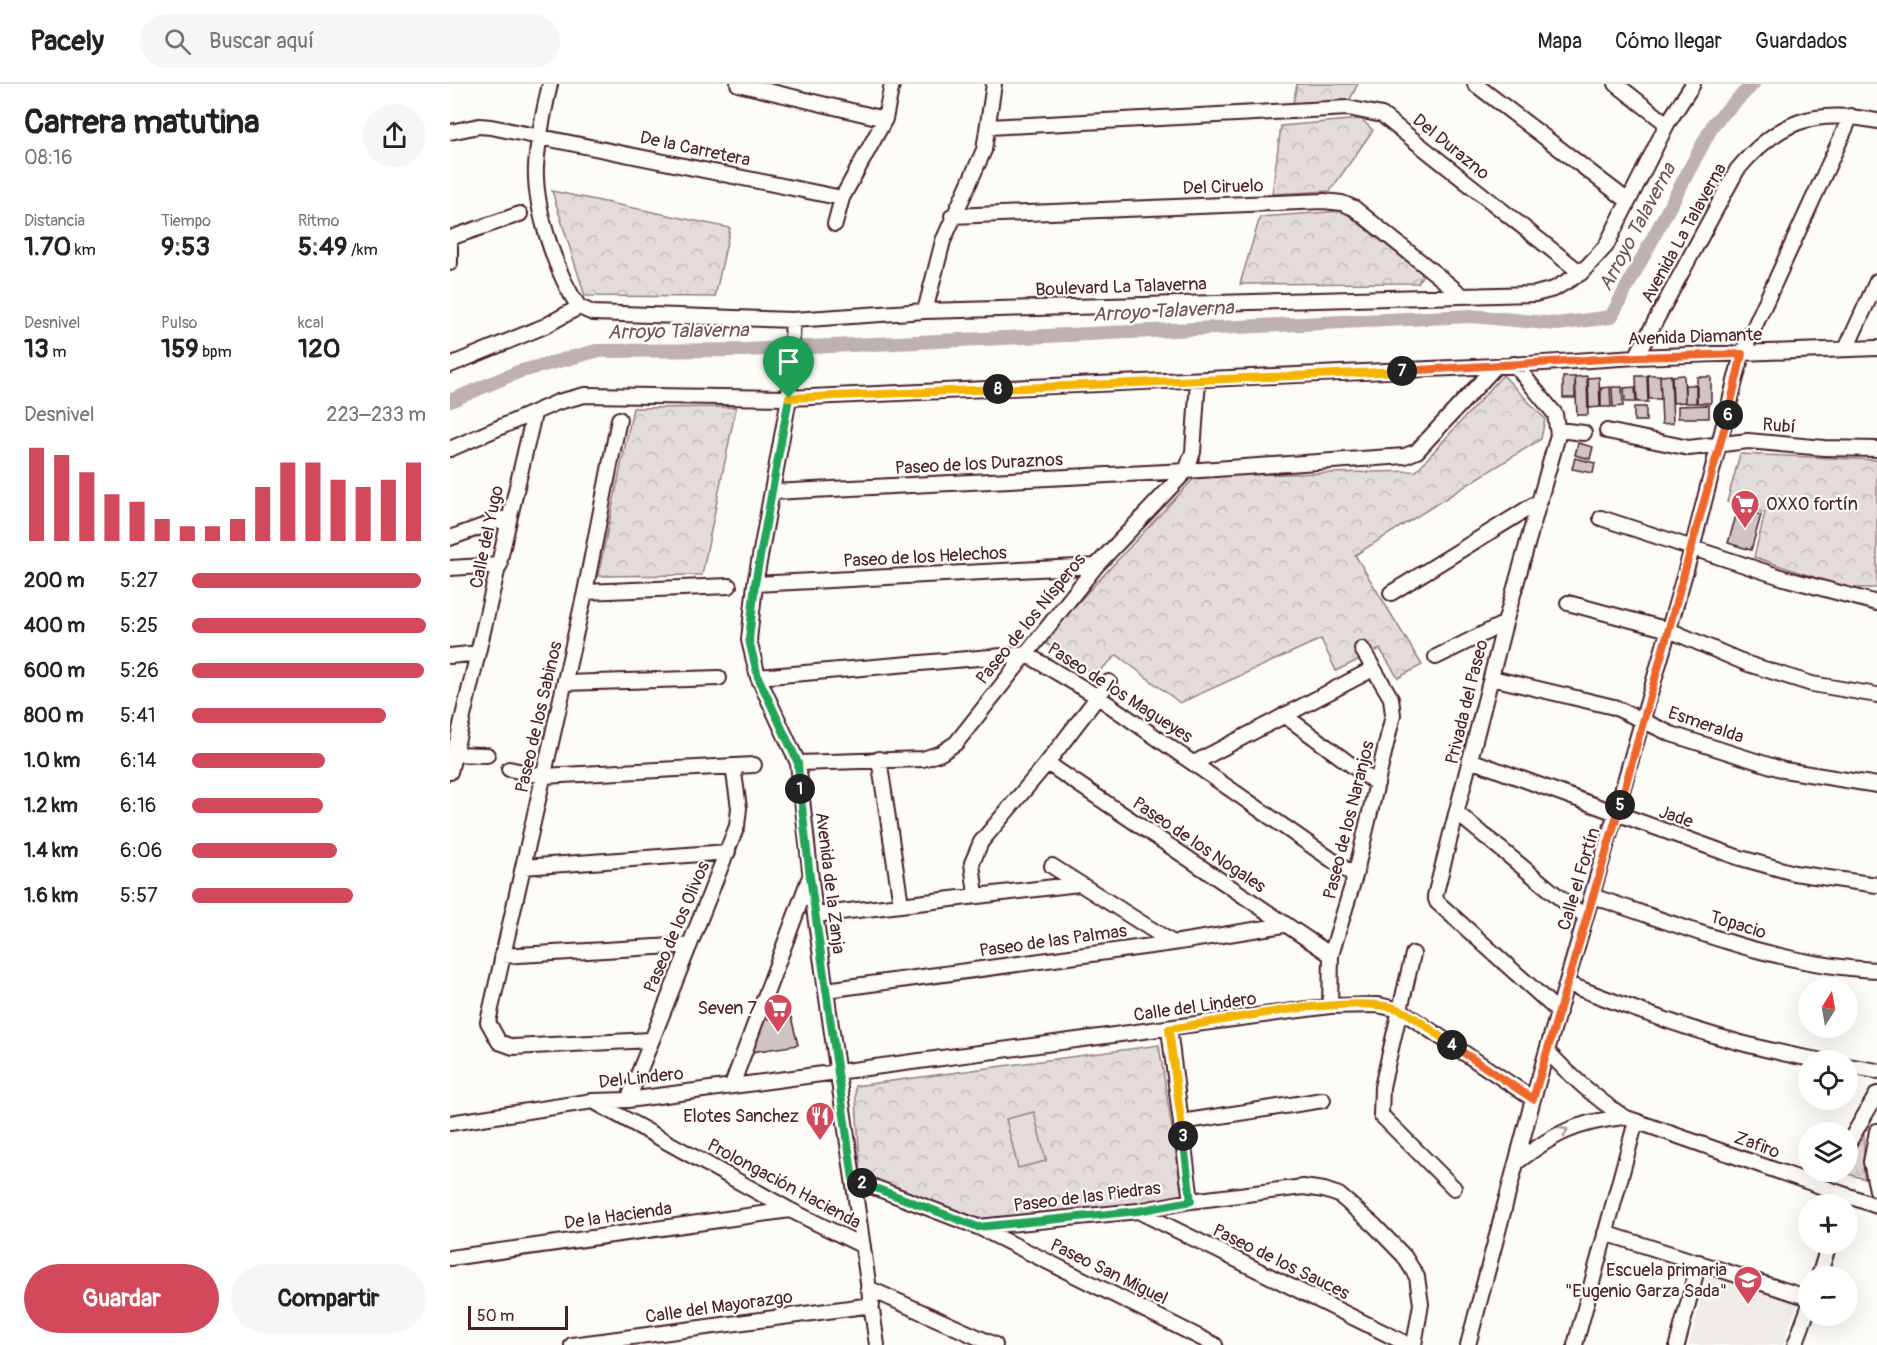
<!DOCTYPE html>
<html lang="es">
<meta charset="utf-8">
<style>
:root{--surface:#fff;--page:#f6f6f6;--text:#222;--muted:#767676;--line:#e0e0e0;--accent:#d1495b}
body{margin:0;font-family:Pangolin,sans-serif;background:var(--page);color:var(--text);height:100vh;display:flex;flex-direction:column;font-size:22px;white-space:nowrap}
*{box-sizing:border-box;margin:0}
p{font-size:20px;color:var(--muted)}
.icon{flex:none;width:33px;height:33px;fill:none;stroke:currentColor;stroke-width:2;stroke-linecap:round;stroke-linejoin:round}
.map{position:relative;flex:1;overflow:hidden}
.side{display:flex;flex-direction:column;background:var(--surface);width:450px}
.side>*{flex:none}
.needle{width:39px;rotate:11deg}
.buttons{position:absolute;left:1348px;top:894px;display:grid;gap:12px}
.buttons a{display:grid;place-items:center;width:60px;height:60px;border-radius:50%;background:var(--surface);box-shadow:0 6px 24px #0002;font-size:30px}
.scale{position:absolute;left:18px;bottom:15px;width:100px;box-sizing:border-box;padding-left:6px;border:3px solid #4a1f2b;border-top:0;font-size:16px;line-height:21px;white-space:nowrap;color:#4a1f2b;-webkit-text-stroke:4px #fdfcf7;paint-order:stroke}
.pin{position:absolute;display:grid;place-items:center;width:51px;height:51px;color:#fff;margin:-62px -26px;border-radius:50% 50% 50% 0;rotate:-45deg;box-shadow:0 0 6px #0007}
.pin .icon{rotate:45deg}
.km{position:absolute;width:30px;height:30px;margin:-15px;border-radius:50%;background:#222;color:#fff;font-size:16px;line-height:30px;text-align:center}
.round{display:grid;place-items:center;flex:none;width:63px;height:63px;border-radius:32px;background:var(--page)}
.summary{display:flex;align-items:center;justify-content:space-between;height:102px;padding:0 24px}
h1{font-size:33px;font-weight:700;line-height:45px}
.figures{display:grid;grid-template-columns:repeat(3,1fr);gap:9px;height:102px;padding:6px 24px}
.figures div{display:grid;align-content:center}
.figures b{font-size:26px;font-weight:700}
.figures small{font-size:16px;font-weight:400}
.figures p{font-size:16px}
.chart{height:168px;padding:12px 24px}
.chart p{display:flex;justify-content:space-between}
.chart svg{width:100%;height:108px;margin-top:6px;stroke:var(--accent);stroke-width:6}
.primary-button{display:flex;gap:12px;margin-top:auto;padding:12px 24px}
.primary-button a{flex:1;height:69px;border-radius:36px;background:var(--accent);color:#fff;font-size:24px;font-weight:700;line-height:69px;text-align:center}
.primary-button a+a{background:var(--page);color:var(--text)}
ul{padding:0 24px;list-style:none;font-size:20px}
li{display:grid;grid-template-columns:96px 72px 1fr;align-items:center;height:45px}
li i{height:15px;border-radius:8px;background:var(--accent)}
header{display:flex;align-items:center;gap:36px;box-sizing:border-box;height:84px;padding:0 30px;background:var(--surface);border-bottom:2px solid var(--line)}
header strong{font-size:28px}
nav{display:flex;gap:33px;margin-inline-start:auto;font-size:21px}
.search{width:420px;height:54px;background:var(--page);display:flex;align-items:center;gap:15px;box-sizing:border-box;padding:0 21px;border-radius:33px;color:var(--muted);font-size:22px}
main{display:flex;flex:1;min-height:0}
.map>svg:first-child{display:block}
</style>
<header>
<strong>Pacely</strong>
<div class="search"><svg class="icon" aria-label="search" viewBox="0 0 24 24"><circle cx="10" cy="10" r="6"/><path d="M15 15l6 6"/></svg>Buscar aquí</div>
<nav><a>Mapa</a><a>Cómo llegar</a><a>Guardados</a></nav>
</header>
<main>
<section class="side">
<div class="summary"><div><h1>Carrera matutina</h1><p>08:16</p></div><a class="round"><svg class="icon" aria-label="share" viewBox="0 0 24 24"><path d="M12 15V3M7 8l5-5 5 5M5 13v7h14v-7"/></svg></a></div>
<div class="figures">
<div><p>Distancia</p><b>1.70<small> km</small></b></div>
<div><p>Tiempo</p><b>9:53</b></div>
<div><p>Ritmo</p><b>5:49<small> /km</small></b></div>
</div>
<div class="figures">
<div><p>Desnivel</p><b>13<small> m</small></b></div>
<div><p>Pulso</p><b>159<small> bpm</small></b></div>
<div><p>kcal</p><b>120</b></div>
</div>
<div class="chart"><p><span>Desnivel</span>223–233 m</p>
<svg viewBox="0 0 160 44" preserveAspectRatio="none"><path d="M5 44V6M15 44V9M25 44V16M35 44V25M45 44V28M55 44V35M65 44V38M75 44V38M85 44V35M95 44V22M105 44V12M115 44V12M125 44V19M135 44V22M145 44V19M155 44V12"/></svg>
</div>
<ul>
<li><b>200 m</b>5:27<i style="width:98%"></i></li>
<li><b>400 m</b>5:25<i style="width:100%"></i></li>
<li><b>600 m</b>5:26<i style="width:99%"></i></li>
<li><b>800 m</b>5:41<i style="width:83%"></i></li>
<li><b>1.0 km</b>6:14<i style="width:57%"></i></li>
<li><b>1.2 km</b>6:16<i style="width:56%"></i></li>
<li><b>1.4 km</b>6:06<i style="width:62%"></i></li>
<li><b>1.6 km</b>5:57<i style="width:69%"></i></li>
</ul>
<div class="primary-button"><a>Guardar</a><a>Compartir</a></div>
</section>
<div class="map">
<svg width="1427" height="1261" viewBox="0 0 1427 1261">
<defs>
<pattern id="grass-tufts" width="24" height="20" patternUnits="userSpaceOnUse" patternTransform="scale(1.5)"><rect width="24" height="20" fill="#e3dcda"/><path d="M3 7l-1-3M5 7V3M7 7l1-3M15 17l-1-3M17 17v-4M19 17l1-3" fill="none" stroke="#c4bcbb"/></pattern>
<pattern id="forest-crowns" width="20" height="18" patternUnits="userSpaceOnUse" patternTransform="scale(1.5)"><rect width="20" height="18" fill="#e3dcda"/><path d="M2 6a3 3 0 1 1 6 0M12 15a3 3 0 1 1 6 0" fill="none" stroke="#c4bcbb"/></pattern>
</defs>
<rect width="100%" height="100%" fill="#fdfcf7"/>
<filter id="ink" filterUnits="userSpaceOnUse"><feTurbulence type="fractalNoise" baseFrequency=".0167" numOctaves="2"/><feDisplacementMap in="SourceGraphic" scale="12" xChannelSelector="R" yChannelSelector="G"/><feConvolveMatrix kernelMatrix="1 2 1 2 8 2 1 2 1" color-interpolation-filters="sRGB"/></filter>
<g filter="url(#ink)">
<path fill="#f0ece8" d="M1259,1185L1348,1216L1333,1261H1239Z"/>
<path fill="url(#grass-tufts)" stroke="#967e82" stroke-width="1.5" d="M1414,1051V1092L1415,1095L1391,1088H1398V1066Z"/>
<path fill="url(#forest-crowns)" stroke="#967e82" stroke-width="1.5" d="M847,0H908L899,17L843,19Z
M911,35L923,46L880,107L822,110L831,42Z
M102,107L280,144L265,213L135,212Z
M893,127L973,190L968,199L790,200L810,133Z
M1053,291L1095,335L1091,355L905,471L972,581L948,594L930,565L886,587L871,555L730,619L667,571L645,591L592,557L746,392L966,387Z
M286,323L252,491L148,492L183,324Z
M1290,370L1427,376V504H1396L1304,473L1315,429L1277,418Z
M709,961L733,1116L526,1141L411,1095L405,1002Z"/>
<path fill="#e3dcda" stroke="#967e82" stroke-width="1.5" d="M584,1028L596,1077L568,1084L556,1035Z"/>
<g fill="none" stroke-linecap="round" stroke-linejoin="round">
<path stroke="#c0b1b1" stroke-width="14" d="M0,317L68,288L146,267L295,266L1021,232L1107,240L1161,233L1264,39L1303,0"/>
</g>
<path fill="#d0c5c4" stroke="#4a1f2b" stroke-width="1.5" d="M1198,291H1210L1211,315H1199Z
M1221,291L1223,339L1212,340L1210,292Z
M1234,291L1235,318L1223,319L1222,292Z
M1137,292L1138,331H1127L1125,293Z
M1186,292H1197L1198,318H1187Z
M1113,293H1125V314H1113Z
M1149,293L1150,323L1139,324L1138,294Z
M1247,293H1261V319H1247Z
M1235,301H1246V319H1235Z
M1160,303L1161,323H1151V304Z
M1162,303H1172L1173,322L1163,323Z
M1185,303L1186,318H1175L1174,304Z
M1259,321V334H1228V322Z
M1184,323H1196V337H1184Z
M1128,359L1143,363L1140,375L1125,371Z
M1125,374L1145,379L1143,389L1122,385Z
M1288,425L1311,431L1301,466L1278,459Z
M341,933L348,961L301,968L315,935Z"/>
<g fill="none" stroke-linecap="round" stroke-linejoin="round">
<g stroke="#4a1f2b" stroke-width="18">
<path id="minor" d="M100,0C94,27 88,54 86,82C84,123 106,190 129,223
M288,0L435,35
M1025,0L1178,117
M1166,0L1217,40
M539,43L898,24L932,31L1131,189
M0,48L29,42L41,43L392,114
M502,132L874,117L892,119L904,124L1013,212
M385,140L392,114L435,35L442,0
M0,154L70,130
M0,179V154
M129,223L143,229L343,236L475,227L1085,210L1104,205L1131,189L1156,162L1217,40L1243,0
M475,227L493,157L534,66L544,0
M343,236L339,314L305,500L299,556L308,593L348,679L365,831L427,1261
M1396,265L1427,197
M1186,273L1287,86C1328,37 1364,24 1427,37
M1064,280L1105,330L1108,351L1055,539L985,812L987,818L1109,928
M0,281L95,242L129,223
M169,335L135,508L38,938L49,958L63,963L200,956
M1108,346L1134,349
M1157,347L1239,364L1298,357L1374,364L1427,365
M0,365L108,318L135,311L339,314L1046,282L1186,273L1427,264
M323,408L736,387L955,372L967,367L1046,282
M1151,434L1334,494L1427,519
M0,454L58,433
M0,484L50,481
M305,500L646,482
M135,508L279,502
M941,509L1090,417
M1118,519L1219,546L1298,580L1362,600L1427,611
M0,572L28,569
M986,573L1055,539
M308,593L576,570L648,613L905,792
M1042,594L1164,623L1221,650L1334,686L1427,701
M115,599L269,594
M834,631L927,700
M0,670L37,671
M429,675L451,820
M1020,676L1287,773L1344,789L1427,801
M348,679L473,675L491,669L506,659L646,482L736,387L743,368L748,296
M597,679L881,871
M744,679L923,585
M59,685L93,692L304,681
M0,688L84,330
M1007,729L1116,819L1136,832
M602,782L723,859
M73,783L278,768
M526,811L522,779L531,758L597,679L659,598
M1142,812C1235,843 1328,882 1427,886
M365,831L629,800
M963,870L932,1003L931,1031L1004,1104
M52,872L240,861
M1118,900C1200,932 1281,961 1368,976
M376,906L723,859L834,841
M880,922L881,871L905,792L943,631L941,614L912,565
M719,945L741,1117
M1097,967C1121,993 1145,1014 1174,1033L1427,1122
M1398,982L1427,987
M282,1001L359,795
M178,1016L287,742L289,724L283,682
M143,1017L340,1126L413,1162
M731,1038L873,1016
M0,1039L143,1017L178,1016L880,922L928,921L950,926L1083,1015
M1427,1047L1421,1078L1427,1106
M1398,1060L1427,1010
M1066,1079C1103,1050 1127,1038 1174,1033
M403,1095L528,1143L765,1261
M688,1127L959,1261
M528,1143L688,1127L741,1117L853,1103L874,1106L889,1111L924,1141L954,1172L967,1193L971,1220L964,1261
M1155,1149L1359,1214
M0,1174L340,1126
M1369,1192L1379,1160
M418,1204L545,1261
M122,1261L422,1221
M1018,1261L1083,1015L1242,465L1292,270L1401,32
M1125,1261L1186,1037
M1227,1261L1249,1178
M1345,1261L1359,1223"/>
</g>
<use href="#minor" stroke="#fdfcf7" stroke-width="14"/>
</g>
<defs><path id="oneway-chevron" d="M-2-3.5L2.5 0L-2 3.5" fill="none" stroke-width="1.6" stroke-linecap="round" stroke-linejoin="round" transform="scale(1.5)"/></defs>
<use stroke="#ac999b" href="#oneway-chevron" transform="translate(1114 1047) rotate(-29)"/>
</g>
<g fill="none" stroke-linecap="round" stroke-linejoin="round" filter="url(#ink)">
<g stroke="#fff" stroke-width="12">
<path id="split-1" d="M339,314L305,500L299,556L308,593L348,679L350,705"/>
</g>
<g stroke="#fff" stroke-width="12">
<path id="split-2" d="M350,705L360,793L403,1095L412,1099"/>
</g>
<g stroke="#fff" stroke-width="12">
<path id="split-3" d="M412,1099L528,1143L688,1127L741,1117L733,1052"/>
</g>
<g stroke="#fff" stroke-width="12">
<path id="split-4" d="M733,1052L719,945C772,937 903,909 948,925C967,932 985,950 1002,961"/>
</g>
<g stroke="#fff" stroke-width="12">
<path id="split-5" d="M1002,961L1083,1015L1170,721"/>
</g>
<g stroke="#fff" stroke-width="12">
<path id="split-6" d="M1170,721L1278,331"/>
</g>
<g stroke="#fff" stroke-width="12">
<path id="split-7" d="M952,287L1186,273L1292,270L1278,331"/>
</g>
<g stroke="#fff" stroke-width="12">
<path id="split-8" d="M548,305L952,287"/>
</g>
<g stroke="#fff" stroke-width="12">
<path id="split-9" d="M339,314L548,305"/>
</g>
<use href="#split-1" stroke="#22a559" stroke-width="8"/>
<use href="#split-2" stroke="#22a559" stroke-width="8"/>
<use href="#split-3" stroke="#22a559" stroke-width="8"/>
<use href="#split-4" stroke="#f5b400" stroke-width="8"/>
<use href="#split-5" stroke="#f0652b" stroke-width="8"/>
<use href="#split-6" stroke="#f0652b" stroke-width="8"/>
<use href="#split-7" stroke="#f0652b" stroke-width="8"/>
<use href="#split-8" stroke="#f5b400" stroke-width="8"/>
<use href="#split-9" stroke="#f5b400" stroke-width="8"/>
</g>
<defs>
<g id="supermarket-pin" transform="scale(1.5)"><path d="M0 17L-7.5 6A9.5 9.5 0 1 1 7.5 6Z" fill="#d1495b" stroke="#fdfcf7"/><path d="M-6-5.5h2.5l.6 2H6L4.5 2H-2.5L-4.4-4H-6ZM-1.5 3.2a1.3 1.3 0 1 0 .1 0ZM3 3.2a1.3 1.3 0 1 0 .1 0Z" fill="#fff"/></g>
<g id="restaurant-pin" transform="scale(1.5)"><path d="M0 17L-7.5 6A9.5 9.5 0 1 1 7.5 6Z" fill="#d1495b" stroke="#fdfcf7"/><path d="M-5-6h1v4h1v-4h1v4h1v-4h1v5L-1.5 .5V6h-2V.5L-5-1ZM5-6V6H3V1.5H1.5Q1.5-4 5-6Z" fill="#fff"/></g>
<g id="school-pin" transform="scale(1.5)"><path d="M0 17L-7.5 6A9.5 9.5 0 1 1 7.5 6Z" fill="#d1495b" stroke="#fdfcf7"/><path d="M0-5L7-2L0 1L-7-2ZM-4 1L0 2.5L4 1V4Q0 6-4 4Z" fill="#fff"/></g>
</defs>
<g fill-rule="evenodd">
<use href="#supermarket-pin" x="1295" y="420"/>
<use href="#supermarket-pin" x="328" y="924"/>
<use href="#restaurant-pin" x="370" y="1032"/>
<use href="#school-pin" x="1298" y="1196"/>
</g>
<g text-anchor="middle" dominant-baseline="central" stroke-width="4.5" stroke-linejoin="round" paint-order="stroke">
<g font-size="18" fill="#4a1f2b" stroke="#fdfcf7">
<text transform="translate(1001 63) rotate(39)">Del Durazno</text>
<text transform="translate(245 65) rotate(12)">De la Carretera</text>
<text transform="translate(773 103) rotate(-2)">Del Ciruelo</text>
<text transform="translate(1234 149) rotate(-61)">Avenida La Talaverna</text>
<text transform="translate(671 203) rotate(-2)">Boulevard La Talaverna</text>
<text transform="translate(1245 253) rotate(-2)">Avenida Diamante</text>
<text transform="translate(1329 342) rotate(5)">Rubí</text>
<text transform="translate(529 380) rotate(-3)">Paseo de los Duraznos</text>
<text transform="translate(37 453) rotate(-78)">Calle del Yugo</text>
<text transform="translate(475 473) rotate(-3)">Paseo de los Helechos</text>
<text transform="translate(581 535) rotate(-51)">Paseo de los Nísperos</text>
<text transform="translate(670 609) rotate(33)">Paseo de los Magueyes</text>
<text transform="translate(1017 618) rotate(-76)">Privada del Paseo</text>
<text transform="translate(89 633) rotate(-77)">Paseo de los Sabinos</text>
<text transform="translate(1256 641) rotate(19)">Esmeralda</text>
<text transform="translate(1226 733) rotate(19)">Jade</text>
<text transform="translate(899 736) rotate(-76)">Paseo de los Naranjos</text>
<text transform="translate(749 761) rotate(34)">Paseo de los Nogales</text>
<text transform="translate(1129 795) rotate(-73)">Calle el Fortín</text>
<text transform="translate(380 799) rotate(83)">Avenida de la Zanja</text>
<text transform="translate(1288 841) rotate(17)">Topacio</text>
<text transform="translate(227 843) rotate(-67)">Paseo de los Olivos</text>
<text transform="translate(603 857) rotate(-8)">Paseo de las Palmas</text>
<text transform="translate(745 923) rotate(-8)">Calle del Lindero</text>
<text transform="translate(191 994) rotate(-6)">Del Lindero</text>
<text transform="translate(1307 1061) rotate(20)">Zafiro</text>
<text transform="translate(334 1100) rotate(28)">Prolongación Hacienda</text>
<text transform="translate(637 1113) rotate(-7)">Paseo de las Piedras</text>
<text transform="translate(168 1132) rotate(-8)">De la Hacienda</text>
<text transform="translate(831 1178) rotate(26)">Paseo de los Sauces</text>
<text transform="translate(659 1188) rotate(26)">Paseo San Miguel</text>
<text transform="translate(269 1223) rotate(-8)">Calle del Mayorazgo</text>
</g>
<g font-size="18" fill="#4a1f2b" stroke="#fdfcf7" text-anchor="end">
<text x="1316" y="420" text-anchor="start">OXXO fortín</text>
<text x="307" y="924">Seven 7</text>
<text x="349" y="1032">Elotes Sanchez</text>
<text x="1277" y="1186">Escuela primaria<tspan x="1277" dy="21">"Eugenio Garza Sada"</tspan></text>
</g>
<g font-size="20" font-style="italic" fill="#73525a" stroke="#fdfcf7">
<text transform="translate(1187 143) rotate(-62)">Arroyo Talaverna</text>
<text transform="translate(713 227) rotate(-3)">Arroyo Talaverna</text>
<text transform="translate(228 247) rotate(-1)">Arroyo Talaverna</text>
</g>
</g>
</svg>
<div class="buttons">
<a><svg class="needle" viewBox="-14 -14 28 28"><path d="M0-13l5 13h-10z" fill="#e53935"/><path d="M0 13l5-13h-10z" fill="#767676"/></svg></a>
<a><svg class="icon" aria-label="locate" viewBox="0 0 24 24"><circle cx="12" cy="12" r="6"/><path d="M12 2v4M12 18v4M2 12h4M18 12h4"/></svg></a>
<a><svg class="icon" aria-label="layers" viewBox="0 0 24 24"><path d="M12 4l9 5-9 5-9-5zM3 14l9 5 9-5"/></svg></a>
<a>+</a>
<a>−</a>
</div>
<div class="scale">50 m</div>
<div class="pin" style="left:339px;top:314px;background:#1e9e55"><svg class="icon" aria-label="arrive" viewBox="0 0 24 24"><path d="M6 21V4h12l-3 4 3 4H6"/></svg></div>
<b class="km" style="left:350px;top:705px">1</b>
<b class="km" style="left:412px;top:1099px">2</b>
<b class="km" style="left:733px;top:1052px">3</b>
<b class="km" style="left:1002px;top:961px">4</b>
<b class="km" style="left:1170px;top:721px">5</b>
<b class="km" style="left:1278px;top:331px">6</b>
<b class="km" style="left:952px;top:287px">7</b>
<b class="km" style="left:548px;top:305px">8</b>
</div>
</main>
